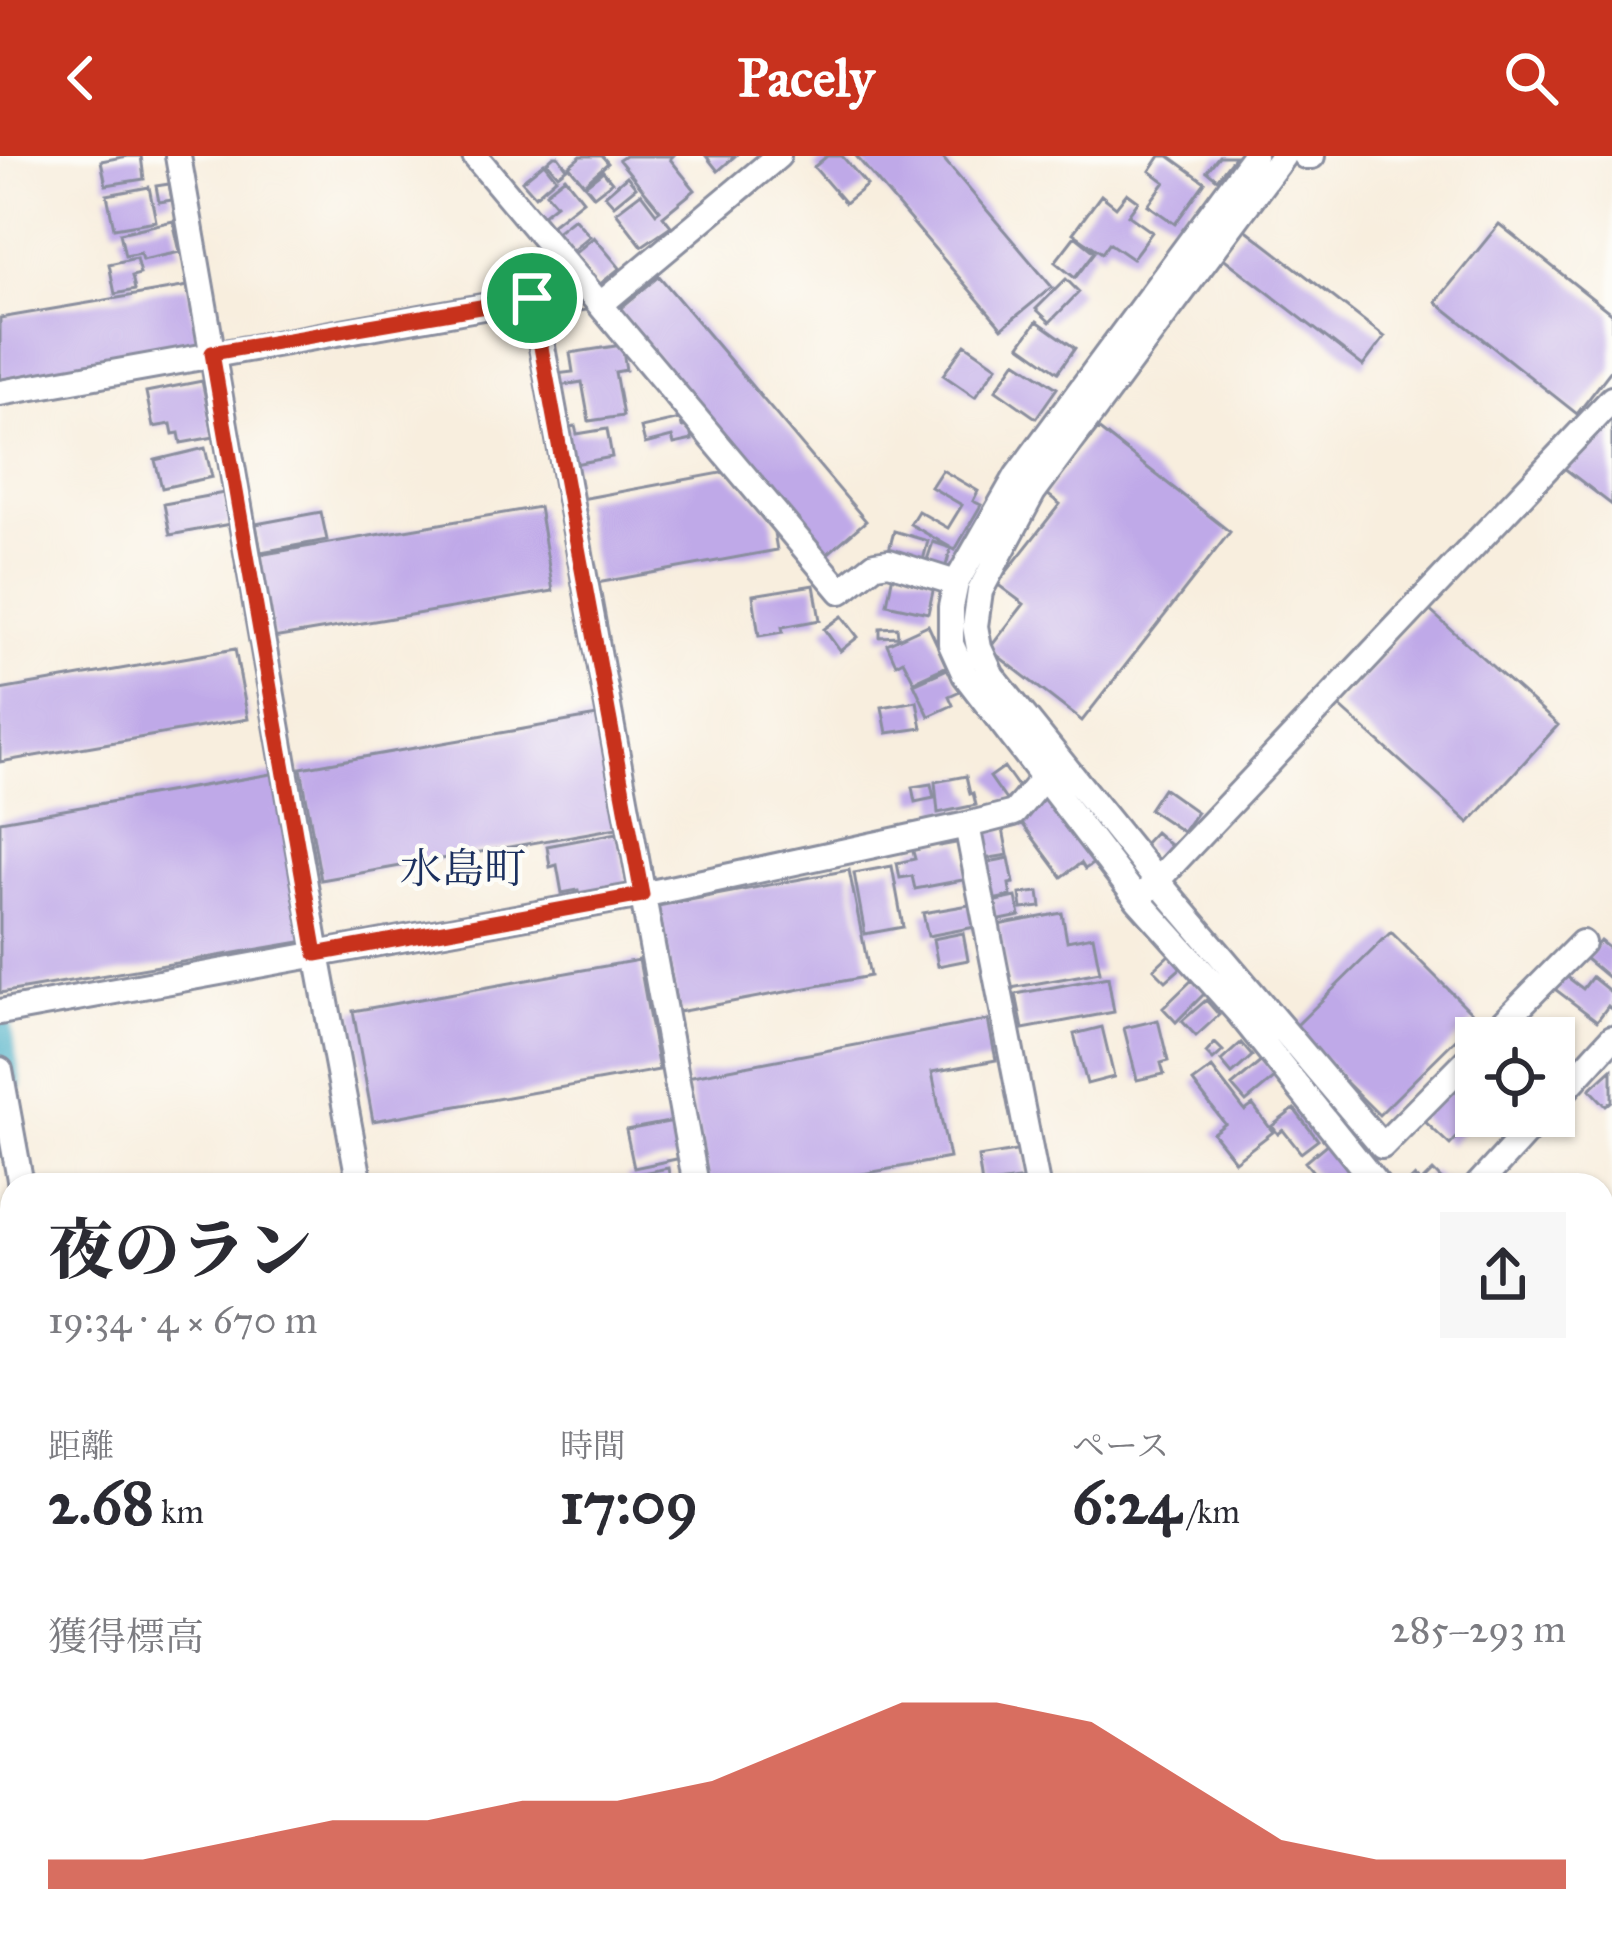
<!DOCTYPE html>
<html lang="ja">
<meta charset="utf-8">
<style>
:root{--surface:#fff;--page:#f7f7f7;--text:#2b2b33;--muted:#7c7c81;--accent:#c8321e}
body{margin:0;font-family:"IM FELL Great Primer","Noto Serif JP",serif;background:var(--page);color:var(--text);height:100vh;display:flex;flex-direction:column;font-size:45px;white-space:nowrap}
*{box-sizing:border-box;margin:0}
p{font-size:39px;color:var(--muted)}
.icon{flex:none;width:66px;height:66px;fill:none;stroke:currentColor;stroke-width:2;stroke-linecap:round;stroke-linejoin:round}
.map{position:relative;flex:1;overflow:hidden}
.details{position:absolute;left:0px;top:1017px;width:1614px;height:771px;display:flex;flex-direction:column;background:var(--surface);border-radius:36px 36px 0 0;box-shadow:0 3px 9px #0004}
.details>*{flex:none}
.tools{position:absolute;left:1455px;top:861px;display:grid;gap:24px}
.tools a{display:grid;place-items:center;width:120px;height:120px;border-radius:0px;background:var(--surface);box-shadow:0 3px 9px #0004;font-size:60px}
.pin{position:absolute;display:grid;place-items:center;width:102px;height:102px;color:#fff;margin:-51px;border:6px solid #fff;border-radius:50%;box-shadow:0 3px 12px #0007}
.round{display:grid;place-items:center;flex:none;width:126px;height:126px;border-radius:0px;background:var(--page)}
.overview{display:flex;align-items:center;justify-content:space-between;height:204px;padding:0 48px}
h1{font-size:66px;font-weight:800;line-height:90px}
.stats{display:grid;grid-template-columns:repeat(3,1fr);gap:18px;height:204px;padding:12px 48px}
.stats div{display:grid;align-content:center}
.stats b{font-size:60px;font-weight:800}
.stats small{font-size:33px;font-weight:400}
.stats p{font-size:33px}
.chart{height:336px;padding:24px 48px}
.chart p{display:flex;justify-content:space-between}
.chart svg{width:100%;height:216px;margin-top:12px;fill:var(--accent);opacity:.7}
header{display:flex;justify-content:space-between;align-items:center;height:156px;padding:0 48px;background:var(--accent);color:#fff;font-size:54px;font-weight:800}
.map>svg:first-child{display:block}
</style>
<header><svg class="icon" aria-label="back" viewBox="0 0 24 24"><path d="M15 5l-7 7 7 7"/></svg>Pacely<svg class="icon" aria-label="search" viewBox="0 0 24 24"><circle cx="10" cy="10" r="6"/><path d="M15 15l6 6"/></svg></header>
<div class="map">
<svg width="1612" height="1787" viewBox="0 0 1612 1787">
<rect width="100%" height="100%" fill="#fdfcf7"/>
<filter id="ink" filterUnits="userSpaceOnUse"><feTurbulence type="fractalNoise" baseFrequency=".00833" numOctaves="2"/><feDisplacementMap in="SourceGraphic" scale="24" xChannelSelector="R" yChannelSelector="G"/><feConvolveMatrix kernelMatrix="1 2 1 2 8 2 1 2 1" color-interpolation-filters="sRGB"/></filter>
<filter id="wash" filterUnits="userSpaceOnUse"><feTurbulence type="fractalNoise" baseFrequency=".004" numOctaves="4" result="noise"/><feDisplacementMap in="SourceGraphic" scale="48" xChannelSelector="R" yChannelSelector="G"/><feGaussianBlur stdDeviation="2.7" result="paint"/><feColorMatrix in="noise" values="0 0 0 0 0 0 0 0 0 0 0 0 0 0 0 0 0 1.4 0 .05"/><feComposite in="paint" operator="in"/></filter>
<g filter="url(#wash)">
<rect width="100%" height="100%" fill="#f8eede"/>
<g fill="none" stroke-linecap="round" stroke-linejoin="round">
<path stroke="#46aec6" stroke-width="18" d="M971,510C952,470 965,437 984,400
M1069,636L1128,707
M1153,738L1215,814
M2,868L13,928
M1602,1279L1612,1291
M0,1446L12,1444
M1516,1787L1566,1778"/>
</g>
<g id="blocks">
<path fill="#bfa9e8" d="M128,0H141L144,23L106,29L101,5Z
M554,0H558L567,12L558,19L547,6Z
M581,0H602L608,7L584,28L569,10Z
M625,0H673L670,3L695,34L663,60L671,70L642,90L616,56L641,37L656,57L660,54L619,4Z
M706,0H735L718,15Z
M827,0H842L867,29L845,47L814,11Z
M856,0H941L1052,131L1002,172Z
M1160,0H1169L1205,26L1175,68L1148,49L1165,26L1150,15Z
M1219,0H1235L1217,23L1207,15Z
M544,7L556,22L535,40L522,25Z
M603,15L612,26L594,40L585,29Z
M627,20L636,31L614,49L605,39Z
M565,21L583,44L550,70L542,59L556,48L546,36Z
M169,28L172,44L159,46L156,30Z
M149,31L156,65L114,72L107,39Z
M1127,37L1138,45L1128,59L1152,76L1132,103L1109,87L1102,97L1073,77L1101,39L1116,51Z
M574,62L590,80L571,96L555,77Z
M173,65L180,96L142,104L140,97L125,100L120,77Z
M1499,68L1612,158V213L1577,258L1436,146Z
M1244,72L1385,181L1363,210L1222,101Z
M1075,80L1095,96L1075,122L1055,106Z
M594,81L620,112L599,129L574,98Z
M136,102L140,118L132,120L135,134L115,138L109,108Z
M659,120L866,365L824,401L617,155Z
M1066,123L1079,136L1050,166L1036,153Z
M188,130L199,190L0,224V162Z
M564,142V147L584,144L586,154L544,161L542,145Z
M1037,165L1075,192L1058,216L1020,189Z
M965,188L997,210L975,241L943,219Z
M622,189L626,214L615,216L623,260L589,265L582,226L558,230L556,218L573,216L570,197Z
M1016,205L1057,232L1036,262L996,234Z
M202,225L214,281L181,287L179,277L173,278L171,268L153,271L146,236Z
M1612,250V349L1564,312Z
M680,263L682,271L689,270L692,284L674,288L672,281L645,288L641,272Z
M575,270L577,278L607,273L612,301L569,309L566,272Z
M1098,273L1230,376L1082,565L989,493L1024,448L997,428L1060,348L1047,338Z
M205,292L212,321L162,332L155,304Z
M942,314L978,335L973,345L981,349L955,394L910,368L918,355L948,372L962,349L931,331Z
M726,316L771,359L777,394L597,427L581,343Z
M224,337L230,368L170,379L164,348Z
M539,351L553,435L273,482L259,399Z
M321,356L327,384L261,396L256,368Z
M894,375L928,385L922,408L888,398Z
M933,386L951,392L945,413L926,407Z
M894,413L936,422L928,457L887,448Z
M814,429L820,464L782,471L783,476L759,480L753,439Z
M1427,452L1558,569L1469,667L1339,550Z
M842,460L858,481L840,495L824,473Z
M928,469L947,510L914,525L903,504L896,508L887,488Z
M897,471L898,480L880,481V472Z
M235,493L248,563L0,606V534Z
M950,512L960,535L949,540L953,549L929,560L914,528Z
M917,545L922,572L887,577L882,551Z
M597,560L617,672L321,724L301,612Z
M1004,611L1019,632L1006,644L990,621Z
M277,617L306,785L0,837V665Z
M966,620L970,638L973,637L976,649L938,657L935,626Z
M931,628L934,642L915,646L912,631Z
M1163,632L1197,656L1183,676L1149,653Z
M1042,637L1094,707L1085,713L1081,707L1062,721L1019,663Z
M1003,673L1008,699L978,704L973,679Z
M1155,676L1171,690L1159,704L1143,689Z
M617,677L627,729L579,738L578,734L562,737L557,709L550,711L547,690Z
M940,686V690L961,686L968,723L915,733L912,720L900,722L897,707L915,703L912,692Z
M1009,702L1014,727L1009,728L1011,740L988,745L978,708Z
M892,710L903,771L865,778L854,717Z
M849,714L870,820L678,856L658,750Z
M1039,736L1041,751L1022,753L1020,738Z
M1016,741L1020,760L996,765L992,746Z
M975,748L980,770L928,780L923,757Z
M1062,757L1067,785L1093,780L1100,816L1011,832L998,769Z
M1391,776L1477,862L1379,959L1293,873Z
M963,777L968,804L938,810L933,783Z
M1600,785L1612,795L1610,823L1585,802Z
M1170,798L1182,811L1166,825L1154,813Z
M639,804L659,914L373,965L353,855Z
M1562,817L1583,833L1592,821L1612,837V854L1608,850L1597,865L1552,831Z
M1108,821L1114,856L1023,873L1016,838Z
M1192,824L1205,837L1176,866L1163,852Z
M1206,844L1219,859L1196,880L1182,865Z
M988,864L996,904L932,916L949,1002L803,1029H708L687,921Z
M1158,864L1168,905L1161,907L1164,918L1137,924L1124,872Z
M1102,871L1114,921L1087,928L1074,878Z
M1215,887L1223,895L1213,904L1206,897Z
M1241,887L1252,900L1232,918L1221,905Z
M1263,904L1276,921L1246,946L1232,930Z
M1212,912L1245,955L1253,949L1273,976L1235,1005L1213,977L1225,968L1193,926Z
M1612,913V945L1606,950L1590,933Z
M1470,917L1476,923V961L1450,989L1419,960Z
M1294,953L1318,984L1301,997L1283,974L1278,978L1272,970Z
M674,965L681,1002L634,1012L626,974Z
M1329,986L1358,1020L1348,1029H1324L1305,1006Z
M1022,994L1026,1023L982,1029L978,1001Z
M668,1012L671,1029H628L627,1020Z
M1433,1015L1447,1029H1406L1414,1021L1421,1027Z
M1602,1314L1612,1325V1333L1602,1342Z
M1612,1340V1381L1602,1370V1349Z
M914,1776H997L999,1787H866V1785Z
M1122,1776H1168L1169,1780L1124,1787Z
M1193,1776H1443L1445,1787H1195Z"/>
</g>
</g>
<g filter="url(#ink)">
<use href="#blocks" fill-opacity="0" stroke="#8a8e9e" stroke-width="3"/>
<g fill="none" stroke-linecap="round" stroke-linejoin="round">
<g stroke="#8a8e9e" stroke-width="30">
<path id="minor" d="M178,0L317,798L360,1029
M475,0L841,435L875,408L889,406L956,427
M1254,0L1017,320L956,427L951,451V488L965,519L1138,744L1240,858L1377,1029
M1283,0L1033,336L980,435L975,470L979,492L992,520L1158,726L1382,990L1476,895
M1305,0H1312
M533,142L696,1029
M601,148L778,0
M0,237L533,142L584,129
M967,669L1037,1029
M1148,734L1612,243
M0,856L642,739L967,669L1014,657L1044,621
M1488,882L1582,787
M0,914L21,1029
M1554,946L1612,882
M1478,1029L1541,960
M1602,1254L1612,1266
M1602,1299L1612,1311
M0,1460L12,1458
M160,1776L162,1787
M498,1776L500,1787
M832,1776L834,1787
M1182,1776L1185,1787
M1508,1776L1511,1787
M1555,1787L1612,1777"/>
</g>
<use href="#minor" stroke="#fff" stroke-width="24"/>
</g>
</g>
<g fill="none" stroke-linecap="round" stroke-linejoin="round" filter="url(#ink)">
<g stroke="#fff" stroke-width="24">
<path id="route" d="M532,142L642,739L316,798L212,197Z"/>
</g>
<use href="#route" stroke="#c8321e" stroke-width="15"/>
</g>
<g text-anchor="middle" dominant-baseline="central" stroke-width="9" stroke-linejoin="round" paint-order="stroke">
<g font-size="42" fill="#1b2f5e" stroke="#fdfcf7">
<text x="463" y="713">水島町</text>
</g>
</g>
</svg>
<div class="tools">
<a><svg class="icon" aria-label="locate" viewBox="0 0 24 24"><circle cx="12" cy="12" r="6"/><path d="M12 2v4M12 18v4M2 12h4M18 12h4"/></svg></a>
</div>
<div class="pin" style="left:532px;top:142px;background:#1e9e55"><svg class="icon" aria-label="arrive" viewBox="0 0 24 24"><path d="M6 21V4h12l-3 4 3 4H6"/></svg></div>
<section class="details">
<div class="overview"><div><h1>夜のラン</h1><p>19:34 · 4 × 670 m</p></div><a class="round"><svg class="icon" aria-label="share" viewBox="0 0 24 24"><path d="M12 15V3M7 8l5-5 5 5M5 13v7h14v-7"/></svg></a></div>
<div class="stats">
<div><p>距離</p><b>2.68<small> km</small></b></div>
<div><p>時間</p><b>17:09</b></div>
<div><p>ペース</p><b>6:24<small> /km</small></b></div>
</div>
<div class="chart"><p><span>獲得標高</span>285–293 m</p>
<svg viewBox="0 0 160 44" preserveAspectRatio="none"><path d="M0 44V38L10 38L20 34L30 30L40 30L50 26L60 26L70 22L80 14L90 6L100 6L110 10L120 22L130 34L140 38L150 38L160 38V44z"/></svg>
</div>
</section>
</div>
